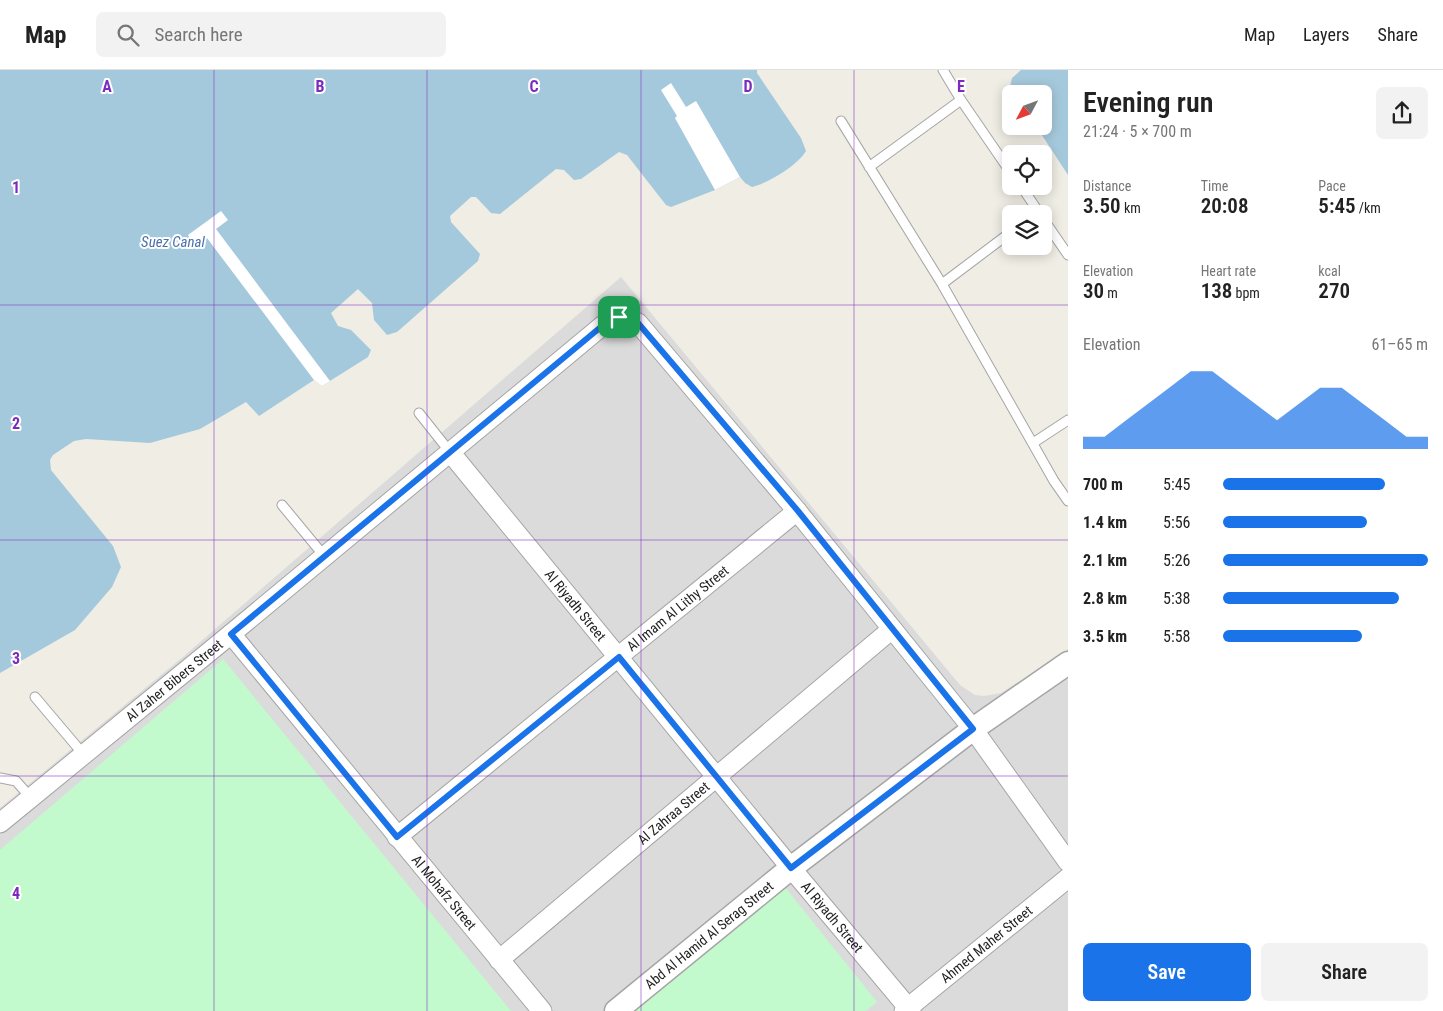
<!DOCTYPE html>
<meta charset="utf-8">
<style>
:root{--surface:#fff;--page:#f2f2f2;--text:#222;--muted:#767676;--line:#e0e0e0;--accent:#1a73e8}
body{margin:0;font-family:"Roboto Condensed",sans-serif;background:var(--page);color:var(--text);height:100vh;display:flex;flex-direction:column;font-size:19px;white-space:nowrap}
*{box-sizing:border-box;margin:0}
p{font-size:16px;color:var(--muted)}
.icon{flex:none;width:28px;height:28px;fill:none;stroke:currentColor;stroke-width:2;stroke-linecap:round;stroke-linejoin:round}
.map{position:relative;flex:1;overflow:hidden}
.panel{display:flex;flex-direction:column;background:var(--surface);width:375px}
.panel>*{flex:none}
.needle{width:32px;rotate:229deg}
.controls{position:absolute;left:1002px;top:15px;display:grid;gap:10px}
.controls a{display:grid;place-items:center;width:50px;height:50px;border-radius:8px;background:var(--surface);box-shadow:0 2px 12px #0003;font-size:25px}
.pin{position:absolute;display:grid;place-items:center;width:42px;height:42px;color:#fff;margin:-21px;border-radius:10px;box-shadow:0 2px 8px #0006}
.round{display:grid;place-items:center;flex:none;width:52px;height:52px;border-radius:8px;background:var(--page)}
.summary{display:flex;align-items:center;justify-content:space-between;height:85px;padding:0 15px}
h1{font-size:28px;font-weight:600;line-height:38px}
.figures{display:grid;grid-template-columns:repeat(3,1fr);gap:8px;height:85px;padding:5px 15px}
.figures div{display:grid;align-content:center}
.figures b{font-size:21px;font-weight:600}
.figures small{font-size:14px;font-weight:400}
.figures p{font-size:14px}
.chart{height:140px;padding:10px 15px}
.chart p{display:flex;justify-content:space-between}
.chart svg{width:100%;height:90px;margin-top:5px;fill:var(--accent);opacity:.7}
.cta{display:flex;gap:10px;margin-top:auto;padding:10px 15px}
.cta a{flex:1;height:58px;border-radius:8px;background:var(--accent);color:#fff;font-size:20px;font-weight:600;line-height:58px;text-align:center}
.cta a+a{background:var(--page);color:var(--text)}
ul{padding:0 15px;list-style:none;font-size:16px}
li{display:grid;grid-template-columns:80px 60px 1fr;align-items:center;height:38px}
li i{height:12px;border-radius:6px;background:var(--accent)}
header{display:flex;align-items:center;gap:30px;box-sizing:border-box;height:70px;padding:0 25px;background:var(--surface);border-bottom:1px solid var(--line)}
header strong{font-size:24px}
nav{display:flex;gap:28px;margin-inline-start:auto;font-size:18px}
.search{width:350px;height:45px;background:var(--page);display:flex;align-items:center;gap:12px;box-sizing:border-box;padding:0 18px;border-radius:8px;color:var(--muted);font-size:19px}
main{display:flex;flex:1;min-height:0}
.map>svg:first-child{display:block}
</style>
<header>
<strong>Map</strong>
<div class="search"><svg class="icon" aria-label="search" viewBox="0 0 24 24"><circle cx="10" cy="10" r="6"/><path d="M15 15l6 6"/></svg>Search here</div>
<nav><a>Map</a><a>Layers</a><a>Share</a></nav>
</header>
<main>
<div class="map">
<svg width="1068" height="941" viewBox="0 0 1068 941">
<rect width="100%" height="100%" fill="#efede4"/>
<path fill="#dcdbdb" d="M621,207L960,615L975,625L984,626L1001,623L1068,579V941H0V738L184,586Z"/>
<path fill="#c2f9cd" d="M223,589L511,941H0V780Z
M784,816L877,932L866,941H627Z"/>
<path fill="#a5c9dc" d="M0,0H757V3L801,68L806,81C797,96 768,113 752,117L745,113L740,107L715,120L671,137L666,135L627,85L619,82L581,109L574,110L564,100L556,99L500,144L491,143L476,127H471L450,146L451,152L480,184L478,191L397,262L387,265L374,250L372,233L358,219L331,243L338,256L351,260L371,280L368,287L322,316L314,310L259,346L246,332L200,359L150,373L86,369L74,371L53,385L50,390L51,400L113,476L121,497L112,517L75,560L0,603Z
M1021,0H1068V105L1036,56H1044V24H1014L1010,17L1012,8Z"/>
<path fill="#fff" d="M671,13L686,37L696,31L740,107L715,120L675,48L677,46L661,20Z
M221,141L228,150L216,159L330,311L322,316L314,310L207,168L196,176L188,165Z"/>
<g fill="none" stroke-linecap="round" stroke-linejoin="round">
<g stroke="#a5a5a5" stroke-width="11">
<path id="service" d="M943,0L961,30L1011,103
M841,51L942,214L1054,411L1068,431
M869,97L961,30
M1021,116L1040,144
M1044,150L1068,185
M942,214L1011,162
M419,343L450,382
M1033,373L1068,350
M282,435L325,487
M35,627L84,685
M0,708L16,711L31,728"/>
</g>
<g stroke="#a5a5a5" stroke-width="21">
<g id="minor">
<path id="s1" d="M450,382L791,798L911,941"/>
<path id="s2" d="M231,564L542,941"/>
<path id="s3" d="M0,753L231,564L602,256C615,247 624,245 638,253L797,441L973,659L1068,792"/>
<path id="s4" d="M397,767L797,441"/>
<path id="s5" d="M499,890L892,559"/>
<path id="s6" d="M904,941L1068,808"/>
</g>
</g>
<g stroke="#a5a5a5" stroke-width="25">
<g id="tertiary">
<path id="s7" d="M616,941L791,798L973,659L1068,593"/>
</g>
</g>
<use href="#service" stroke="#fff" stroke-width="9"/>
<use href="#minor" stroke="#fff" stroke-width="19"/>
<use href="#tertiary" stroke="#fff" stroke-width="22"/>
</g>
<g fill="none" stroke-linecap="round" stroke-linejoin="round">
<g stroke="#fff" stroke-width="10">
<path id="route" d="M619,247L629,248L638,253L798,441L973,659L791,798L619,587L397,767L231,564L602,256L611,250Z"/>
</g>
<use href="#route" stroke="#1a73e8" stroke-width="6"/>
</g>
<path fill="none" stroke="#7b2cbf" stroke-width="1" stroke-opacity="0.55" d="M214,0V941M427,0V941M641,0V941M854,0V941M0,235H1068M0,470H1068M0,706H1068"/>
<g text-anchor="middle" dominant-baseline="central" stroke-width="4" stroke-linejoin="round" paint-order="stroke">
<g font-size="14" fill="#1e1e1e" stroke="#fff">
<text stroke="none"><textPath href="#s1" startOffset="198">Al Riyadh Street</textPath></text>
<text stroke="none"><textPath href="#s4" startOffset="362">Al Imam Al Lithy Street</textPath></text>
<text stroke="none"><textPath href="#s3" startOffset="225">Al Zaher Bibers Street</textPath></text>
<text stroke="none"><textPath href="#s5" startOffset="228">Al Zahraa Street</textPath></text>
<text stroke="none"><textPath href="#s2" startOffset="335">Al Mohafz Street</textPath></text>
<text stroke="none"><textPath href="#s1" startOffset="602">Al Riyadh Street</textPath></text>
<text stroke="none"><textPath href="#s7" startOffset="120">Abd Al Hamid Al Serag Street</textPath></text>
<text stroke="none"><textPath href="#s6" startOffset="106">Ahmed Maher Street</textPath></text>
</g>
<g font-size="15" font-style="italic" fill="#4b70ad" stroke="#fff">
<text x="173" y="172">Suez Canal</text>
</g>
</g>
<g font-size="16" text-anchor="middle" font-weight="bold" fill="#7b2cbf" stroke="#fff" stroke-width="4" stroke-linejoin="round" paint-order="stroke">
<text x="107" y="22">A</text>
<text x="320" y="22">B</text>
<text x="534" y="22">C</text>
<text x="748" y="22">D</text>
<text x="961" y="22">E</text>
<text x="16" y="123">1</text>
<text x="16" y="359">2</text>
<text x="16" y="594">3</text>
<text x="16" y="829">4</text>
</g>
</svg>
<div class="controls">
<a><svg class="needle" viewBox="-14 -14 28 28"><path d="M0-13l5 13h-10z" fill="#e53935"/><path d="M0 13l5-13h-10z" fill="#767676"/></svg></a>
<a><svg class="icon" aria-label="locate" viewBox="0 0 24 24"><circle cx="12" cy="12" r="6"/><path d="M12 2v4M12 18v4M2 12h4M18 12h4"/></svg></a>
<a><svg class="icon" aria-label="layers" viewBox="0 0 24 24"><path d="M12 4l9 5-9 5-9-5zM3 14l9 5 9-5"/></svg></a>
</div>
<div class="pin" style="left:619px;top:247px;background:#1e9e55"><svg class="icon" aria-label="arrive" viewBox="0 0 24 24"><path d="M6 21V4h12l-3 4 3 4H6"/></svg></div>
</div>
<section class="panel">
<div class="summary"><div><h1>Evening run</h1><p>21:24 · 5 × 700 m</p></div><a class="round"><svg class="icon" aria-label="share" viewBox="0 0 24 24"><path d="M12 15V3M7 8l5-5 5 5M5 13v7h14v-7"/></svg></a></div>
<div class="figures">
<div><p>Distance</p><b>3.50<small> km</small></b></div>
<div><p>Time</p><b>20:08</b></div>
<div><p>Pace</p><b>5:45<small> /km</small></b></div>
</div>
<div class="figures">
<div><p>Elevation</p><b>30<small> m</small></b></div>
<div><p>Heart rate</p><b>138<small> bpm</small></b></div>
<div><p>kcal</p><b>270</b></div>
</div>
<div class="chart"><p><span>Elevation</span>61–65 m</p>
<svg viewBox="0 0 160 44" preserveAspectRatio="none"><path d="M0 44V38L10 38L20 30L30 22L40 14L50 6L60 6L70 14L80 22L90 30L100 22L110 14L120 14L130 22L140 30L150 38L160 38V44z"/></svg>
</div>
<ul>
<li><b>700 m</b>5:45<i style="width:79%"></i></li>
<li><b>1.4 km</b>5:56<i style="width:70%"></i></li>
<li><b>2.1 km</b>5:26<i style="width:100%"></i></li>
<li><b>2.8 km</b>5:38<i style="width:86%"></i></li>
<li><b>3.5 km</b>5:58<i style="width:68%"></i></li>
</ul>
<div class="cta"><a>Save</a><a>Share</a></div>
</section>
</main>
